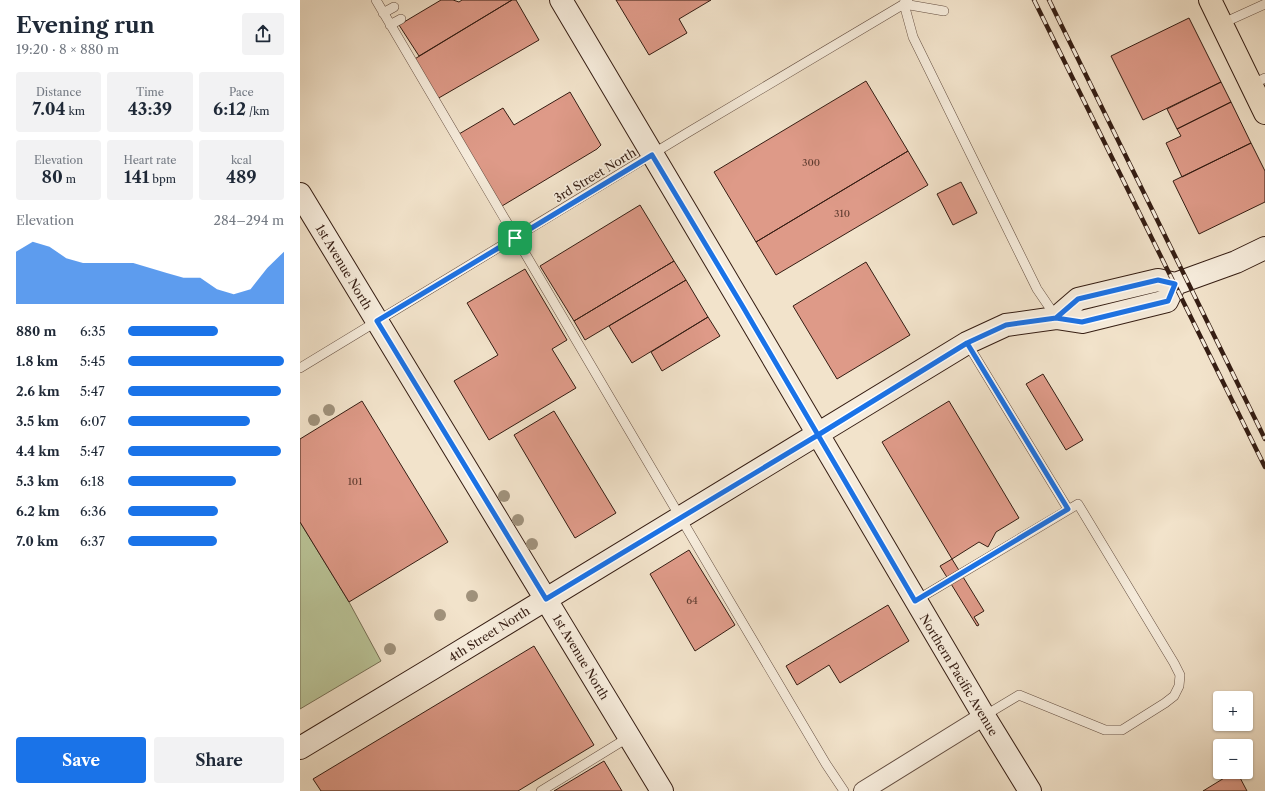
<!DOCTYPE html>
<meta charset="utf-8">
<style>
:root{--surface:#fff;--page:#f2f2f3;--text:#1f2937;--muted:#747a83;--accent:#1a73e8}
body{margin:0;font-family:"Libre Caslon Text",serif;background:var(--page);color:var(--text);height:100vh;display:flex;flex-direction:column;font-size:15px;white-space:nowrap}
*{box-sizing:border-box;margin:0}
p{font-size:13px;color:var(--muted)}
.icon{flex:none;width:22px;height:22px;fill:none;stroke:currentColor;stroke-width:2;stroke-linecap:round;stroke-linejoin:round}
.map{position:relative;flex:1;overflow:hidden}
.details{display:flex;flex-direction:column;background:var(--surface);width:300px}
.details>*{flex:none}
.fabs{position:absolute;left:913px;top:691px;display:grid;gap:8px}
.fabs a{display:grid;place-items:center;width:40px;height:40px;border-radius:4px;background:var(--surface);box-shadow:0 1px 3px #0004;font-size:20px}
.pin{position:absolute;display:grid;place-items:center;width:34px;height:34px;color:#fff;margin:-17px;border-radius:8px;box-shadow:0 2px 6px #0006}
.round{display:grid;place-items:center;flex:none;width:42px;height:42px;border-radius:4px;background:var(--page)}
.overview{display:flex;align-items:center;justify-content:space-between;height:68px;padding:0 16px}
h1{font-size:22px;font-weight:700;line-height:30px}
.metrics{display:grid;grid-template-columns:repeat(3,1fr);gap:6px;height:68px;padding:4px 16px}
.metrics div{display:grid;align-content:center;border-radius:4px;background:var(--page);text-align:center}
.metrics b{font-size:17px;font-weight:700}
.metrics small{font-size:11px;font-weight:400}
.metrics p{font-size:11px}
.chart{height:112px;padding:8px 16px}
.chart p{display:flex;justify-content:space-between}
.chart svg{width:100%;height:72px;margin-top:4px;fill:var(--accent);opacity:.7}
.button{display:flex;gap:8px;margin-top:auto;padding:8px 16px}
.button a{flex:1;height:46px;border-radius:4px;background:var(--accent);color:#fff;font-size:16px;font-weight:700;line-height:46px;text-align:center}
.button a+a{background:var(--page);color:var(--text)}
ul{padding:0 16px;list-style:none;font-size:13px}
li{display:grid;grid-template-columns:64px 48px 1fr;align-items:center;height:30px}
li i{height:10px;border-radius:5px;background:var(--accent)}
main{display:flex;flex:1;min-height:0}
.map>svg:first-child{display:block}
</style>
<main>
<section class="details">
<div class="overview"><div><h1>Evening run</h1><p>19:20 · 8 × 880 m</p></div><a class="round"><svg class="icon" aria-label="share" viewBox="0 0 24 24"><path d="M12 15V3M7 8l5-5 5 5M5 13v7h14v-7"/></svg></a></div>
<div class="metrics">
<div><p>Distance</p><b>7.04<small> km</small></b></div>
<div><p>Time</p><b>43:39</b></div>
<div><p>Pace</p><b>6:12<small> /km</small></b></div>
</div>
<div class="metrics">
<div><p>Elevation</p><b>80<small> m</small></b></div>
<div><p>Heart rate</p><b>141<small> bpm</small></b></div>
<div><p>kcal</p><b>489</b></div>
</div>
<div class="chart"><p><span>Elevation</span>284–294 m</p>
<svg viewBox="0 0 160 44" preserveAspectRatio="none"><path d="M0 44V12L10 6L20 9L30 16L40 19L50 19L60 19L70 19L80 22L90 25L100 28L110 28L120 35L130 38L140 35L150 22L160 12V44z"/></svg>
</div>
<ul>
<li><b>880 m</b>6:35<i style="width:58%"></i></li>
<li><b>1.8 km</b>5:45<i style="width:100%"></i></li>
<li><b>2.6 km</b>5:47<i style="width:98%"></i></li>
<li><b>3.5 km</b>6:07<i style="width:78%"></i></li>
<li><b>4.4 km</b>5:47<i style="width:98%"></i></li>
<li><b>5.3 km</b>6:18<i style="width:69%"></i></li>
<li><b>6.2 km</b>6:36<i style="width:58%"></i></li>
<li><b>7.0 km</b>6:37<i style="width:57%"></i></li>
</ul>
<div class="button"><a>Save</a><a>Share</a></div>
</section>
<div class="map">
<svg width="965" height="791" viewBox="0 0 965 791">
<rect width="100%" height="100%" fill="#f2e3cb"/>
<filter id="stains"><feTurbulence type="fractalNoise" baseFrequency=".005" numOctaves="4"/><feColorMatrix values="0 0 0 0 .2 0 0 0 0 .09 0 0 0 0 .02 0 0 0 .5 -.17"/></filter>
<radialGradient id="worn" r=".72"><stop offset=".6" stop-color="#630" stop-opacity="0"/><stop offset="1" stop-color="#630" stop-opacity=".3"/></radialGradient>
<path fill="#bac498" stroke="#787056" d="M0,522L49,602L81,661L0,709Z"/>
<path fill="#de9a88" stroke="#351d13" d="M141,0H153L159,2L162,0H212L119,56L99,25Z
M212,0H216L239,40L137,99L113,60Z
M316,0H411L379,19L387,33L349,55Z
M889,18L921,82L843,120L811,56Z
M566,81L608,151L456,242L414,172Z
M921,82L931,102L877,129L867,109Z
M270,92L301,145L297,149L202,206L159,134L203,108L214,125Z
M931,102L951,143L882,177L866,143L881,136L877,129Z
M951,143L965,171V202L899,234L873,181Z
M608,151L628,185L476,275L456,242Z
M661,182L677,213L653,225L637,194Z
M340,205L374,261L274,321L240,266Z
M374,261L386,280L285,340L274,321Z
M566,262L610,335L537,379L493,306Z
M225,269L267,340L252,349L276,388L189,440L154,381L198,355L167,303Z
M386,280L408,317L332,363L309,326Z
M408,317L420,336L362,371L351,352Z
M743,374L783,440L766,450L726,384Z
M62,401L148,542L49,602L0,522V439Z
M649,401L719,518L696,532L688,547L679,542L652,559L582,442Z
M254,411L316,513L275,538L214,435Z
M389,550L435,625L395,651L350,574Z
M652,559L684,611L674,617L679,625L677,626L640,566Z
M588,605L609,641L540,683L529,665L497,685L486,666Z
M234,646L294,745L218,791H21L13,779Z
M304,761L322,791H254Z
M934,772H937L947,791H903Z"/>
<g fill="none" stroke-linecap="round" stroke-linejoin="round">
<g stroke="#644e41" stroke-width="10">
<path id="lane" d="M76,0L429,600L526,764L544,791
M605,0L604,4L613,37L737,289L756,317
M604,4L644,11
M83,13L94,7
M921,24L965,4
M90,25L101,19
M951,85L965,78
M667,343L768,509
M0,368L387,133L604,4L608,0
M615,601L778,504L874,663L880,675L879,686L874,696L865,703L822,730H805L719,695L684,716
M241,791L329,737"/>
</g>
<g stroke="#644e41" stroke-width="20">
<path id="street" d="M563,791L684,716"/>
</g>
<g stroke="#351d13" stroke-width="24">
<path id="secondary" d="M261,0L443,307L684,716L730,791
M0,194L362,791
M756,318L778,299L858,280L875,284L936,262L965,248
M0,748L133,668L667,343L706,325L756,318L782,322L867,301L875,284"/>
</g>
<g stroke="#351d13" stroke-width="24">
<path id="primary" d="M910,0L965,113"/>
</g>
<use href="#lane" stroke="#f7eddd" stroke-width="9"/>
<use href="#street" stroke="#f7eddd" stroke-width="18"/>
<use href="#secondary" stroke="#f7eddd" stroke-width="22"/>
<use href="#primary" stroke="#f2e3cb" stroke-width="22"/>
<g stroke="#351d13" stroke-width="4.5">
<path id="rail" d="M734,0L965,467
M749,0L965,439"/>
</g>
<use href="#rail" stroke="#f7eddd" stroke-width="3" stroke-dasharray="9" stroke-linecap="butt"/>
</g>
<g fill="#a0927c">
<circle cx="29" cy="410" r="6"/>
<circle cx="14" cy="420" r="6"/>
<circle cx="204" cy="496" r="6"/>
<circle cx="218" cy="520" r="6"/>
<circle cx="232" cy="544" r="6"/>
<circle cx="172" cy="596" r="6"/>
<circle cx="140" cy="615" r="6"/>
<circle cx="90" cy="649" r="6"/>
</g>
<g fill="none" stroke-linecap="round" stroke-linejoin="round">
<g stroke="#fff" stroke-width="8">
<path id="route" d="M215,238L77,321L246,599L518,435L615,601L768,509L667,343L706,325L756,318L782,322L868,301L875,284L858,280L778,299L756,318L706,325L667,343L518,435L443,307L352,155L215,238"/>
</g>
<use href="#route" stroke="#1a73e8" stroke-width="5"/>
</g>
<g text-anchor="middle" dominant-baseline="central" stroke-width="3.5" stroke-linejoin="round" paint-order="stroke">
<g font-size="10" fill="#5f3c30">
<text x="511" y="162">300</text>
<text x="542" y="213">310</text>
<text x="55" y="481">101</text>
<text x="392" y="600">64</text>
</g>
<g font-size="12" fill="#351d13" stroke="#f7eddd">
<text transform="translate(295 175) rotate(-31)">3rd Street North</text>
<text transform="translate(44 267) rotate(59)">1st Avenue North</text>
<text transform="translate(189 634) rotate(-32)">4th Street North</text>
<text transform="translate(281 657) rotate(59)">1st Avenue North</text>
<text transform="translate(659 675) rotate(59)">Northern Pacific Avenue</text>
</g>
</g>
<rect width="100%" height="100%" filter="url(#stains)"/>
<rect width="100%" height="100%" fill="url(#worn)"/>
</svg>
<div class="fabs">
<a>+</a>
<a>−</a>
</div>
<div class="pin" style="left:215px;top:238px;background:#1e9e55"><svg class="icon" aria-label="arrive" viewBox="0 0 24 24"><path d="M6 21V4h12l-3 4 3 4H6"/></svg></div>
</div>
</main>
